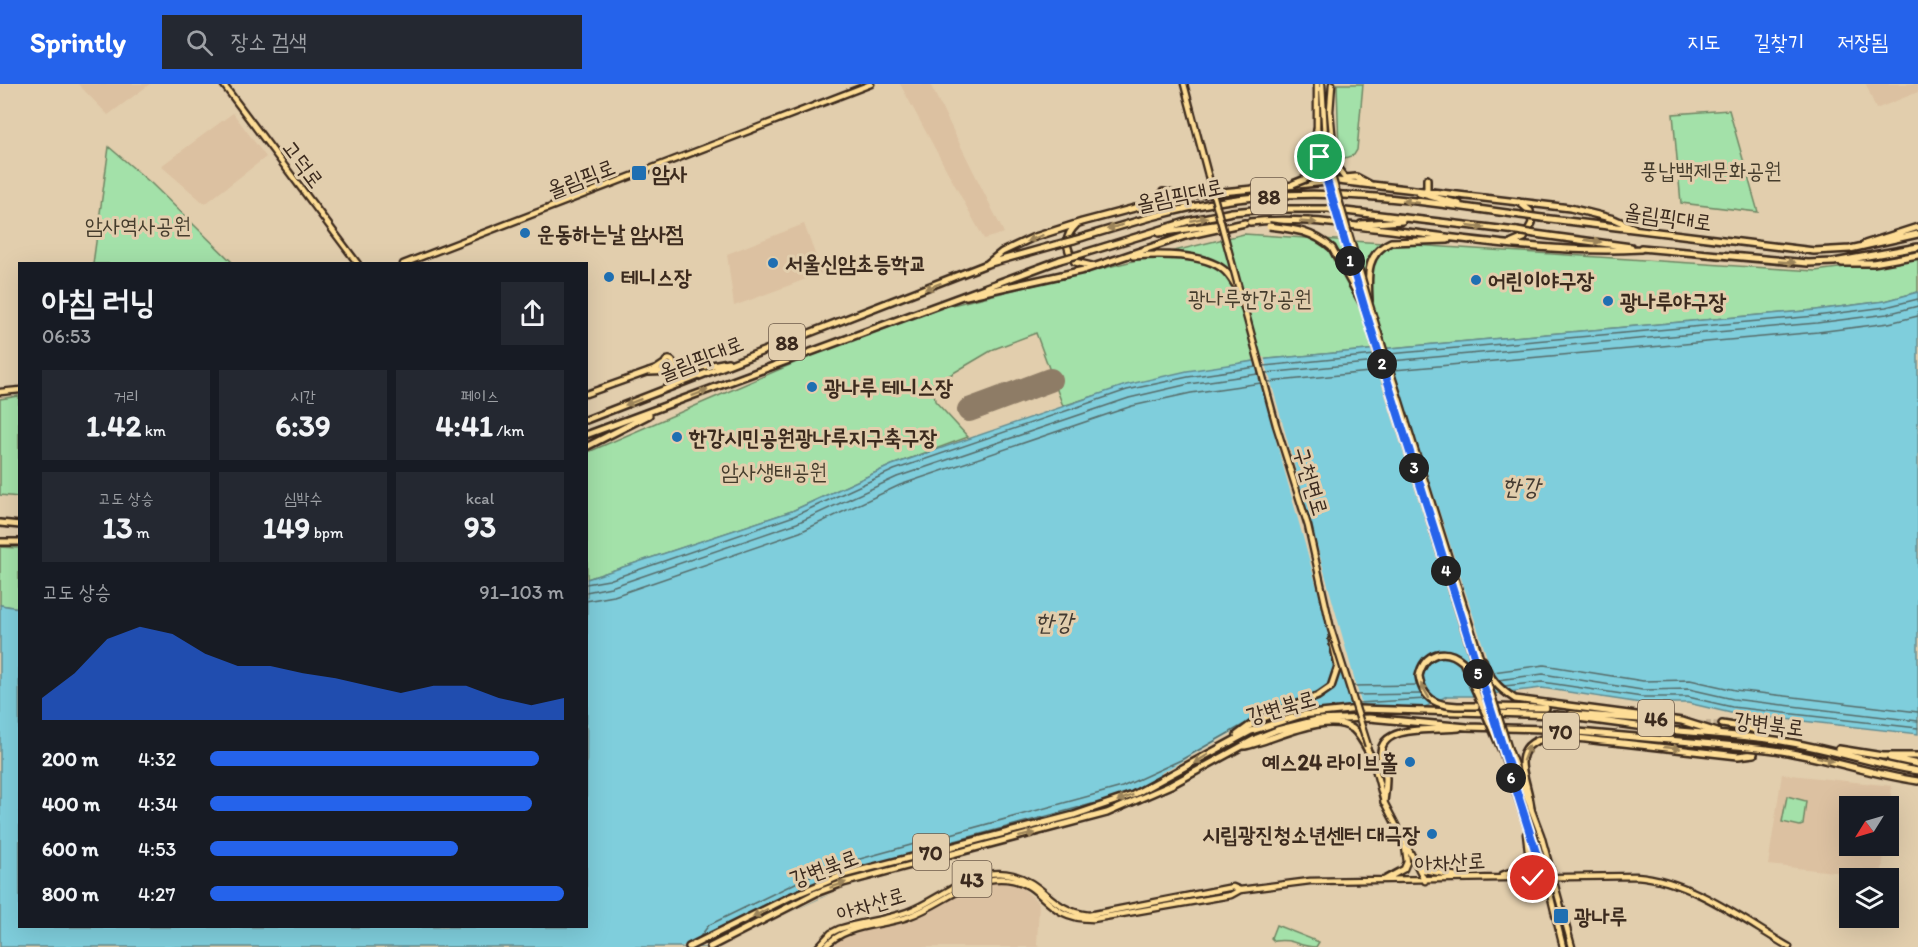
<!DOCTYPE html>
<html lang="ko">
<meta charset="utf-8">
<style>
:root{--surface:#171b24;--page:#242831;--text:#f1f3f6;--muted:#9ea1a6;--accent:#2563eb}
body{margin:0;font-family:Itim,"Poor Story",sans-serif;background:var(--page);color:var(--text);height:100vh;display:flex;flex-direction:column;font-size:22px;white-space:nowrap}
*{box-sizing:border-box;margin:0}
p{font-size:20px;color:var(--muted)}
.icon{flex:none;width:33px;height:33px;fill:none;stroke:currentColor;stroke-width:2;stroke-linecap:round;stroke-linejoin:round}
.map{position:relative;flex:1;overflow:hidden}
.drawer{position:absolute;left:18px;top:178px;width:570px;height:666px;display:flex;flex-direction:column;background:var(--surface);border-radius:0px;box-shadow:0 6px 24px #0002}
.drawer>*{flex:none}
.needle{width:39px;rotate:233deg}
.tools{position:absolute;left:1839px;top:712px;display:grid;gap:12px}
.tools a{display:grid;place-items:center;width:60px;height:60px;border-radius:0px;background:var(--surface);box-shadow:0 6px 24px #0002;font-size:30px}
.pin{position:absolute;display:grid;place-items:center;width:51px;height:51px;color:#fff;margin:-26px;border:3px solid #fff;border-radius:50%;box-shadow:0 2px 6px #0007}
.km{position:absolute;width:30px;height:30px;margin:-15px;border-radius:50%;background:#222;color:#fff;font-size:16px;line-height:30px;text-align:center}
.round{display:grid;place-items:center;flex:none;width:63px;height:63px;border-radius:0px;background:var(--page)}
.head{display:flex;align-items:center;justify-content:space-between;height:102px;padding:0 24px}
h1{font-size:33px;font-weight:700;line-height:45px}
.stats{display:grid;grid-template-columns:repeat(3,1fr);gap:9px;height:102px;padding:6px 24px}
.stats div{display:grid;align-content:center;border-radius:0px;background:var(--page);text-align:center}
.stats b{font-size:30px;font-weight:700}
.stats small{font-size:16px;font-weight:400}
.stats p{font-size:16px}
.chart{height:168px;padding:12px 24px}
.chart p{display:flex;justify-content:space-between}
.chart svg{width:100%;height:108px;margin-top:6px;fill:var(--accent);opacity:.7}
ul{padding:0 24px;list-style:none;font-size:20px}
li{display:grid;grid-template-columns:96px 72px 1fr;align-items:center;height:45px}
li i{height:15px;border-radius:8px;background:var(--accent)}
header{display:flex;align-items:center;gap:36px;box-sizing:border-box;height:84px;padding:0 30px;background:var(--accent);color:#fff}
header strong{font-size:28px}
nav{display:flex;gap:33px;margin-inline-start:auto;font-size:21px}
.search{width:420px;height:54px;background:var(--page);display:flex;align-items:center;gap:15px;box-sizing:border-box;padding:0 21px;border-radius:0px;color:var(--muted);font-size:22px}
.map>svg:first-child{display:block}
</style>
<header>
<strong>Sprintly</strong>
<div class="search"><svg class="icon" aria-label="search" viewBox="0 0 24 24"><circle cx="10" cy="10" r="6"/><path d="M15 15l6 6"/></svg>장소 검색</div>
<nav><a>지도</a><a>길찾기</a><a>저장됨</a></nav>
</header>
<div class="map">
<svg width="1918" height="863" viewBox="0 0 1918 863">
<rect width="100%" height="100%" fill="#e2cead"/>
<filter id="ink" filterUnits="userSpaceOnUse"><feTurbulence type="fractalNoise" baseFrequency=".0167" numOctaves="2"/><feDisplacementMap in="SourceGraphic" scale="12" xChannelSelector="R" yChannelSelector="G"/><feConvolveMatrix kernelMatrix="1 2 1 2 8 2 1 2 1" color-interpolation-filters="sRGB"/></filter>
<g filter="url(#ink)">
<path fill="#dcc1a1" d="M78,0H150L108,31Z
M900,0H930L1004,149L984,155Z
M1866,0H1918V8L1876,25Z
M233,29L266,73L205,120L161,82Z
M804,140L822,189L734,222L727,170Z
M1782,690L1892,702L1889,732L1888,723H1850V762H1885L1881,793L1768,781Z
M999,797L1020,802L1039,819L1037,861L1039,863H828L846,850L900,838L928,826L957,809Z"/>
<path fill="#a3e1a9" stroke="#6f8664" stroke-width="1.5" d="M1337,0H1363L1357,66L1354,71L1345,74L1339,69Z
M1729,26L1758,128L1681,119L1673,30Z
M109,63L152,100L234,180H93Z
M1244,150L1815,187L1918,174V208L1885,217L1816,226L1268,275C1197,286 1131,298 1063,322L1036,249L994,265L933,301L935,317L968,353L892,381L792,427L587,495L586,369L813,271L936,225Z
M19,312V413L0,411V315Z
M0,463L19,464V524L0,521Z
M1787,712L1806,717L1803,741L1800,742L1782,738Z
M1276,841L1319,858L1316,863C1297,863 1295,854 1274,857L1271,854Z"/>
<path fill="#7fcedc" stroke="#648c90" stroke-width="1.5" d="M1918,208V650L1731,629L1688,619H1641L1542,604L1475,612H1447L1423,624L1344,625L1255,659L1192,695L837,806L714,863H0V521L19,524L20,843H586L587,495L792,427L892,381L1126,301L1187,287L1268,275L1816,226L1885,217Z"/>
<path fill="#e2cead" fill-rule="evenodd" d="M1385,261L1494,595L1490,598L1495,613L1477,615L1469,595L1474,591L1370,263Z
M1264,273L1362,622L1428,625L1336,628L1256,661L1193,698L1127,727L859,800L820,814L722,863H681L701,855L801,804L863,781L1080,726L1124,710L1162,692L1161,689L1257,634L1317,609L1328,601L1335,584L1321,518L1253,274ZM1340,585L1351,622L1292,627L1268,635L1333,602Z"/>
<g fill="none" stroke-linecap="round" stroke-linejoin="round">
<path stroke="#566c6a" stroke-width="1.5" d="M1389,270L1816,232L1886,223L1918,215
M1391,277L1817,239L1887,230L1918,222
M1264,282L1375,271
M1394,286L1818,248L1889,239L1918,232
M1266,289L1377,278
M1268,298L1380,287
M586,500L609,496L794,432L894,386L1127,306L1188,293L1256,283
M586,508L611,503L797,439L897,393L1129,314L1189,300L1258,290
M586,517L614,512L800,448L900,401L1132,322L1191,309L1261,299
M1493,588L1544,581L1643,597L1690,596L1735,606L1918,628
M1498,596L1543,590L1642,606L1689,605L1733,615L1918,637
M1353,602L1417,601
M1504,602L1542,598L1642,613H1688L1732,623L1918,644
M1356,611L1421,610
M1358,619L1426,615
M925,765L1092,720
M699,854L709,841L808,793L849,778L1122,703L1181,676L1250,637"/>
<path stroke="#8e7c66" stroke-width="24" d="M969,326L1050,296"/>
<path stroke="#c1ad90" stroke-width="5" stroke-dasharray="5 2.5" stroke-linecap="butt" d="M1691,639L1722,640"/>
<g stroke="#3b2a1e" stroke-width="9">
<path id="major" d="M223,0L358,180
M1184,0L1208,91
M1317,0V48
M1322,0L1326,72
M1332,0L1330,27L1335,81
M1318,57L1320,73
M403,180L871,0
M664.5 280a4.5 4.5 0 1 1 9 0a4.5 4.5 0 1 1-9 0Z
M0,308L20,306
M586,310L656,285L665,279
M1509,666L1541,751L1572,863
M1502,667L1551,814L1563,863
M1372,673L1384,718L1425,797
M1416,776L1424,786L1462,793
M1502,791L1520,784L1529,776L1526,750
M1384,796L1404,785L1407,778L1405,763
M818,863L831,849L839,845C861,838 885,836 907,828C941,816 973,781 1013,791C1044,799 1053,828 1089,831L1233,803L1240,806
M825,863C846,839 882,843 910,832C944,820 973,788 1013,796C1045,802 1046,835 1093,835L1231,811L1240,806L1310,797L1636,792C1691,796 1743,836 1789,863"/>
</g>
<g stroke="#3b2a1e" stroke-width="10">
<path id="highway" d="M1315,75L1317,45
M1335,81L1345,94L1356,93L1371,101
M1427,95V107
M1163,108L1178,111
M1419,109L1459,120
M1542,134L1814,167L1850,165L1918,150
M1250,138C1290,133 1333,139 1373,144C1463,154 1551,170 1641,165
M1361,140L1402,137
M1076,141C1063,153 1066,165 1075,178L1092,182
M1159,149L1221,140
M1535,150L1631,163
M1074,156C1124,141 1173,125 1224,117C1323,101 1423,117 1520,131
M1512,159L1524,154L1532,139L1530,127L1519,118
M1865,160L1918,143
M1641,164L1808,179L1834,178L1918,163
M1081,170L1189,137L1232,128L1264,125H1328L1517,147
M1133,172C1158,170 1204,169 1224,186C1230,191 1234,199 1238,205
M1842,179H1873L1918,171
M987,180L1002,168L1032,154L1082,138L1180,112L1338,97L1570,124L1614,135L1634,144
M966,212L1084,186L1185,152L1245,139
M1369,217C1368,192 1365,170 1391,158L1448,156
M672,283L685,286L728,278
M649,288L677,287
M586,336L987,180L1055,161
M586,351L1060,176
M586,363L649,331
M0,439L20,441
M0,458H20
M1483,576C1490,595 1498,604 1515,615L1682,637L1717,648
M1492,623L1546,624
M1571,630L1639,635
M1237,651L1256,637L1318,612L1331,603L1338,582L1332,555
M1768,655C1820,661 1867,679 1918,687
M1614,658L1738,672L1754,670L1755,648L1753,645L1722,640
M1245,662C1272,657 1328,626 1353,645C1362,653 1367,666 1373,676
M1767,665C1819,671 1867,690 1918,697
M1839,665L1883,672H1918
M1890,674L1918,680
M1384,718C1385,710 1386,702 1386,694C1385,686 1381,679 1381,671C1379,639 1438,647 1459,644
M1531,725C1530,710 1522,690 1522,679C1523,638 1590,658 1616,658
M689,863L790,813L843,791L1074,731L1133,711L1251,647L1301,631L1359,625L1556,631L1667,646L1749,653
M710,863L816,809L843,799L1107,729L1171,701L1257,654L1277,646L1317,636L1369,634L1467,643L1544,645L1748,663"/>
</g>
<use href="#major" stroke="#fedd96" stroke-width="4.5"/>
<use href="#highway" stroke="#fedd96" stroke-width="5"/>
<g stroke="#3b2a1e" stroke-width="9" stroke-linecap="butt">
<path id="major-bridge" d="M1326,72L1370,222L1509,666
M1320,73L1360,212
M1208,91L1276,341L1308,442L1331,545L1368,662
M1363,220L1497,650"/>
</g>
<g stroke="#3b2a1e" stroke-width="10" stroke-linecap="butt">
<path id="highway-bridge" d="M1293,100L1308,94L1315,75
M1520,131L1542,134
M1269,142C1294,145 1313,147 1332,164L1364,222
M1517,147L1535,150
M1055,161L1074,156
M1060,176L1081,170
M1476,622C1450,622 1424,625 1419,592C1424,569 1445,562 1463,578L1502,667
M1749,653L1768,655
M1748,663L1767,665"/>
</g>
<use href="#major-bridge" stroke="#fedd96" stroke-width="4.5"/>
<use href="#highway-bridge" stroke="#fedd96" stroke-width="5"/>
</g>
<defs><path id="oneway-solid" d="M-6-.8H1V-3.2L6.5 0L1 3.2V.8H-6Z" transform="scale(1.5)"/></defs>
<g fill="#9c845a">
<use href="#oneway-solid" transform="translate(1411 118) rotate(-174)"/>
<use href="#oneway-solid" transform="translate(1199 135) rotate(-12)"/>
<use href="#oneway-solid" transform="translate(1308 138) rotate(4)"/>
<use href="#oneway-solid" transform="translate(1115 143) rotate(164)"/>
<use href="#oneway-solid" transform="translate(1476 143) rotate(6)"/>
<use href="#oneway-solid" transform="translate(1035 154) rotate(159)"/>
<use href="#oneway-solid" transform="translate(1593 157) rotate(8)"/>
<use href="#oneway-solid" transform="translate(1787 178) rotate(3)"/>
<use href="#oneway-solid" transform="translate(933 202) rotate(159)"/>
<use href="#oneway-solid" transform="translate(700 309) rotate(-21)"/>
<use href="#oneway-solid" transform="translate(633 318) rotate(159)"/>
<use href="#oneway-solid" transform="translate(1425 607) rotate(-120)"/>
<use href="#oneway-solid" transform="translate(1672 664) rotate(6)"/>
<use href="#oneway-solid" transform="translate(1526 669) rotate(-68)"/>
<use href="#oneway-solid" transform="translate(1201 675) rotate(148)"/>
<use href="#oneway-solid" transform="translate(1825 675) rotate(15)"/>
<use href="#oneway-solid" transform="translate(1125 714) rotate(159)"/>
<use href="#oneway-solid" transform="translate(1027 751) rotate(-14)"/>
<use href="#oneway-solid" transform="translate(838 801) rotate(-19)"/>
<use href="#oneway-solid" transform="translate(760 829) rotate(152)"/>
</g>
</g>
<g fill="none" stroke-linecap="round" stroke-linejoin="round" filter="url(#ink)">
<g stroke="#fff" stroke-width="12">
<path id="route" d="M1320,73L1364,222L1544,794H1533"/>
</g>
<use href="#route" stroke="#2563eb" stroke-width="8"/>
</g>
<g fill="#1f6fb2" stroke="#e2cead" stroke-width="2">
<rect x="631" y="81" width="16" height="16" rx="3"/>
<circle cx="525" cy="149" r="6"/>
<circle cx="773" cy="179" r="6"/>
<circle cx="609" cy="193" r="6"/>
<circle cx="1476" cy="196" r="6"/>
<circle cx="1608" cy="217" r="6"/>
<circle cx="812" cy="303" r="6"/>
<circle cx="677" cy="353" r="6"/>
<circle cx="1410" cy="678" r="6"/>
<circle cx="1432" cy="750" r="6"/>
<rect x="1553" y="824" width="16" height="16" rx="3"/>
</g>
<g text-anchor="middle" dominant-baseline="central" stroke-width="6" stroke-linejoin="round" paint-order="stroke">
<g fill="#e2cead" stroke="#6d5b49" stroke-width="1.5">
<rect x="1251" y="94" width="36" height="36" rx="4.5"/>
<rect x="769" y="240" width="36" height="36" rx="4.5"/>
<rect x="1638" y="616" width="36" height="36" rx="4.5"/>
<rect x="1543" y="629" width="36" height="36" rx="4.5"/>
<rect x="913" y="750" width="36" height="36" rx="4.5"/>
<rect x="952.5" y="777" width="39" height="36" rx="4.5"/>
</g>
<g font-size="21" font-weight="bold" fill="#3b2a1e">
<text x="1269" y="112">88</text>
<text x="787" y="258">88</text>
<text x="1656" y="634">46</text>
<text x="1561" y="647">70</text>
<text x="931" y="768">70</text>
<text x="972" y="795">43</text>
</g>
<g font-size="22" fill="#3b2a1e" stroke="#e2cead">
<text transform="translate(303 80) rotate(53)">고덕로</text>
<text transform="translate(581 94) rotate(-21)">올림픽로</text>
<text transform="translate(1180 111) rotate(-12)">올림픽대로</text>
<text transform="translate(1668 133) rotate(8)">올림픽대로</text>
<text transform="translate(701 274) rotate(-21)">올림픽대로</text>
<text transform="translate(1311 397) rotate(73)">구천면로</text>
<text transform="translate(1281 623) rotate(-16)">강변북로</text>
<text transform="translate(1769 640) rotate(7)">강변북로</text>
<text transform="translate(1450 778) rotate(-3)">아차산로</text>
<text transform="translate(824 784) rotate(-20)">강변북로</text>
<text transform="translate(871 820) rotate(-17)">아차산로</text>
</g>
<g font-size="22" fill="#453c2c" stroke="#e2cead">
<text x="1711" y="86">풍납백제문화공원</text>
<text x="138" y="141">암사역사공원</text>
<text x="1250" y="214">광나루한강공원</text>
<text x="774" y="387">암사생태공원</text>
</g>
<g font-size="22" font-weight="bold" fill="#3b2a1e" stroke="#e2cead" text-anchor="start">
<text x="652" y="89">암사</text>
<text x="537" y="149">운동하는날 암사점</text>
<text x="785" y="179">서울신암초등학교</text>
<text x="621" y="193">테니스장</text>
<text x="1488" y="196">어린이야구장</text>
<text x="1620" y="217">광나루야구장</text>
<text x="824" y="303">광나루 테니스장</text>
<text x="689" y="353">한강시민공원광나루지구축구장</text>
<text x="1398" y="678" text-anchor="end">예스24 라이브홀</text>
<text x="1420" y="750" text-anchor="end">시립광진청소년센터 대극장</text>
<text x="1574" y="832">광나루</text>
</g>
<g font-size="24" font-style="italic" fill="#423a31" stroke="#e2cead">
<text transform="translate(1521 402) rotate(2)">한강</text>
<text x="1054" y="537">한강</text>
</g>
</g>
</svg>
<div class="tools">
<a><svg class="needle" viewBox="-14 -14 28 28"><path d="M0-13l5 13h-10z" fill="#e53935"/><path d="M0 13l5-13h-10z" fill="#9ea1a6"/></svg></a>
<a><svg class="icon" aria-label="layers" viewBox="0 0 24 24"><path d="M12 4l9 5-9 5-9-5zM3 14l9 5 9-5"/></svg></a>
</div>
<div class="pin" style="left:1320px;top:73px;background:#1e9e55"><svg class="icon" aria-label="arrive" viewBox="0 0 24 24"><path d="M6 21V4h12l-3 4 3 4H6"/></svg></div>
<div class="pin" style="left:1533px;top:794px;background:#d93025"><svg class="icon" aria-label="check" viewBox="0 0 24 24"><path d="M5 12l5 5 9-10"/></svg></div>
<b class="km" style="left:1350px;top:177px">1</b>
<b class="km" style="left:1382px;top:280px">2</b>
<b class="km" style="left:1414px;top:384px">3</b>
<b class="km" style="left:1446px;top:487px">4</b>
<b class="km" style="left:1478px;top:590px">5</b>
<b class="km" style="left:1511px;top:694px">6</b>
<section class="drawer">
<div class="head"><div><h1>아침 러닝</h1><p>06:53</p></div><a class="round"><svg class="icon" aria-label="share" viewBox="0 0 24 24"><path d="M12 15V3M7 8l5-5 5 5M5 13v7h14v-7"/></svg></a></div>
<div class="stats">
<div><p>거리</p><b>1.42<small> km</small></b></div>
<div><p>시간</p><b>6:39</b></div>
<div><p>페이스</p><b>4:41<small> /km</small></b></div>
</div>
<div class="stats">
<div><p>고도 상승</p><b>13<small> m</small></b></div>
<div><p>심박수</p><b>149<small> bpm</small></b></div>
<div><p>kcal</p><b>93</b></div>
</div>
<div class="chart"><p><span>고도 상승</span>91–103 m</p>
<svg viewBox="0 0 160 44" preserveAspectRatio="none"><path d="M0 44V35L10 25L20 11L30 6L40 9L50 17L60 22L70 22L80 25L90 27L100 30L110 33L120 30L130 30L140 35L150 38L160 35V44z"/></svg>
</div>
<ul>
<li><b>200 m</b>4:32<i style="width:93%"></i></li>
<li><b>400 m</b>4:34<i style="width:91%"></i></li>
<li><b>600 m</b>4:53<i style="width:70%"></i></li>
<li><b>800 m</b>4:27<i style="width:100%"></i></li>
</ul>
</section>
</div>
